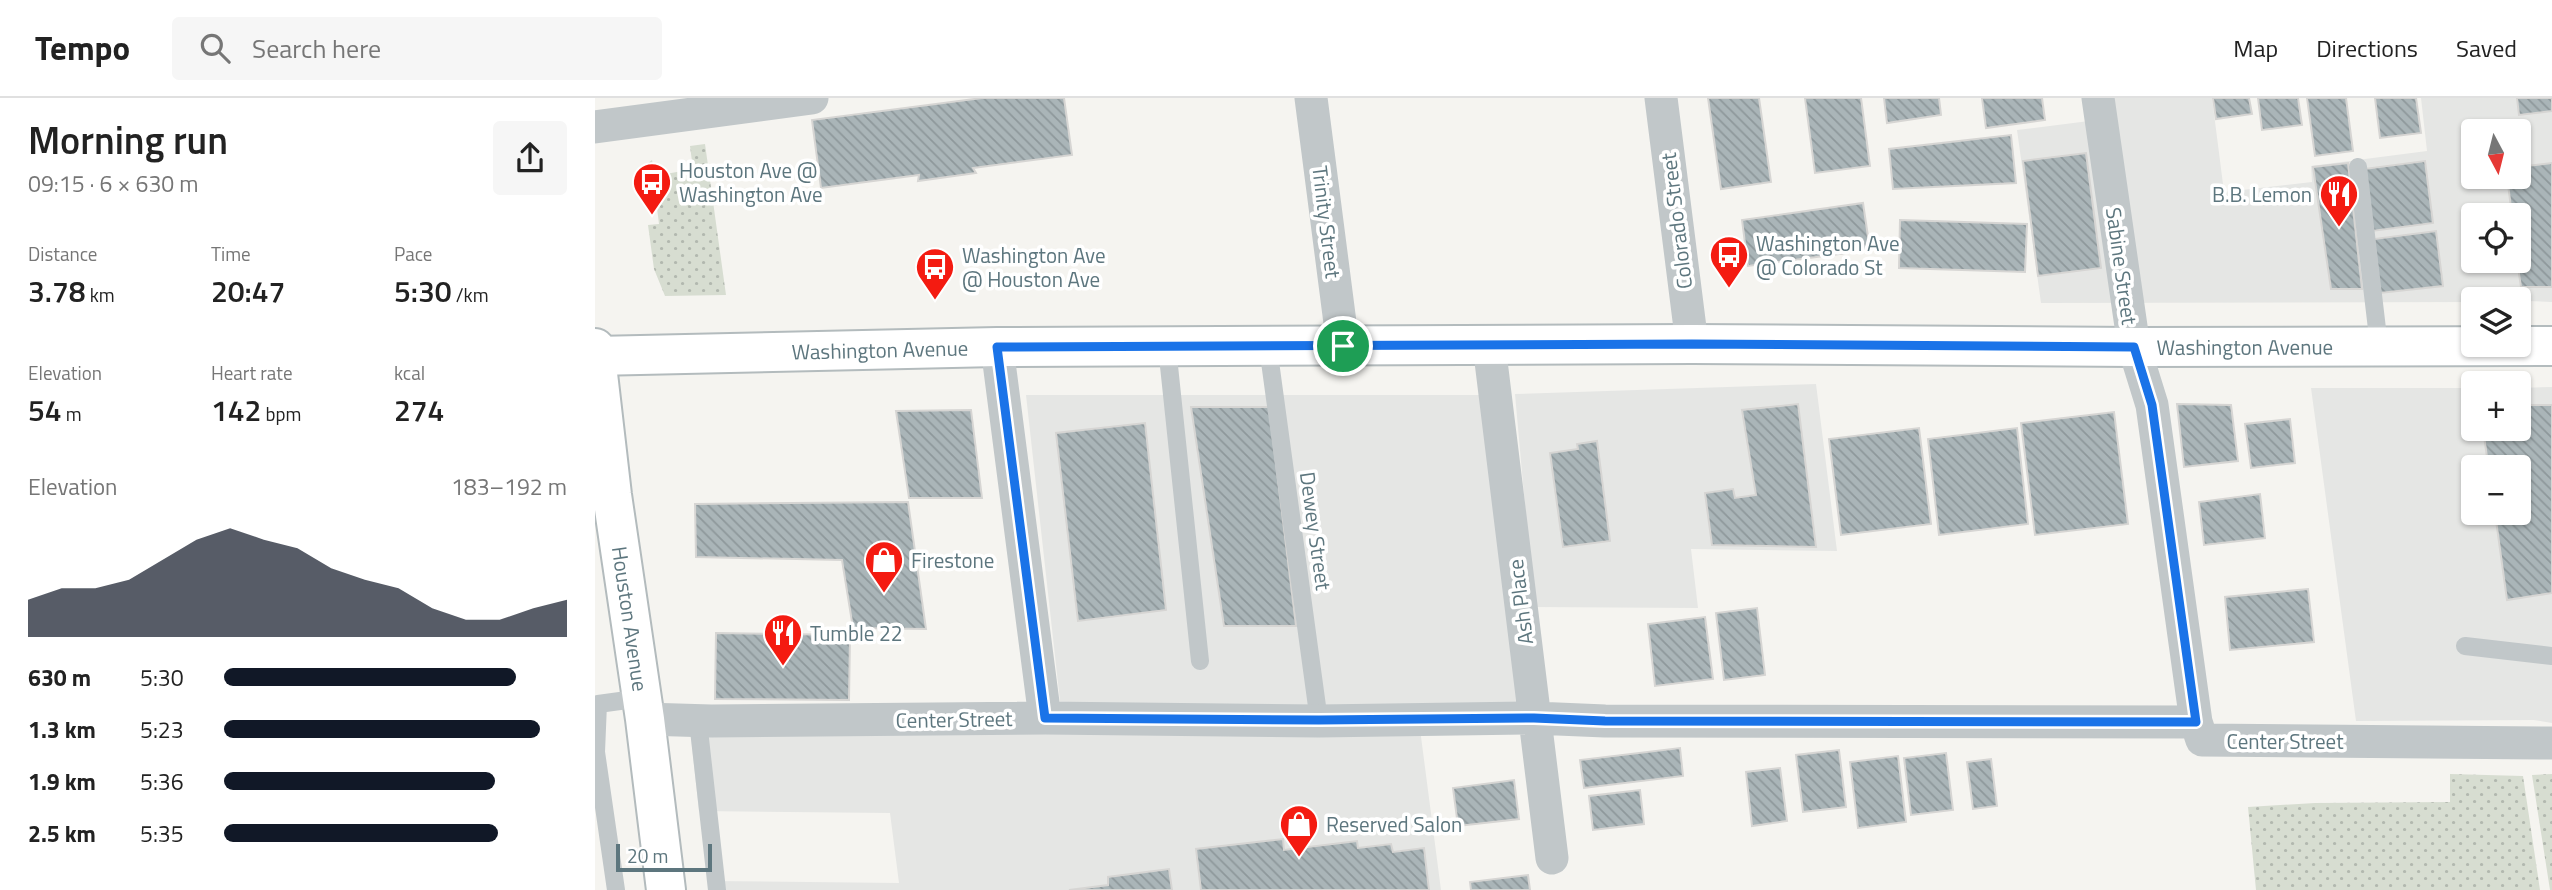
<!DOCTYPE html>
<meta charset="utf-8">
<style>
:root{--surface:#fff;--page:#f6f6f6;--text:#222;--muted:#767676;--line:#e0e0e0;--accent:#111827}
body{margin:0;font-family:"Titillium Web",sans-serif;background:var(--page);color:var(--text);height:100vh;display:flex;flex-direction:column;font-size:26px;white-space:nowrap}
*{box-sizing:border-box;margin:0}
p{font-size:23px;color:var(--muted)}
.icon{flex:none;width:38px;height:38px;fill:none;stroke:currentColor;stroke-width:2;stroke-linecap:round;stroke-linejoin:round}
.map{position:relative;flex:1;overflow:hidden}
.panel{display:flex;flex-direction:column;background:var(--surface);width:595px}
.panel>*{flex:none}
.needle{width:46px;rotate:173deg}
.controls{position:absolute;left:1866px;top:21px;display:grid;gap:14px}
.controls a{display:grid;place-items:center;width:70px;height:70px;border-radius:7px;background:var(--surface);box-shadow:0 2px 5px #0004;font-size:35px}
.scale{position:absolute;left:21px;bottom:18px;width:96px;box-sizing:border-box;padding-left:7px;border:4px solid #5d767e;border-top:0;font-size:19px;line-height:24px;white-space:nowrap;color:#5d767e;-webkit-text-stroke:5px #fff;paint-order:stroke}
.pin{position:absolute;display:grid;place-items:center;width:60px;height:60px;color:#fff;margin:-30px;border:4px solid #fff;border-radius:50%;box-shadow:0 2px 7px #0007}
.round{display:grid;place-items:center;flex:none;width:74px;height:74px;border-radius:7px;background:var(--page)}
.overview{display:flex;align-items:center;justify-content:space-between;height:119px;padding:0 28px}
h1{font-size:38px;font-weight:600;line-height:52px}
.stats{display:grid;grid-template-columns:repeat(3,1fr);gap:10px;height:119px;padding:7px 28px}
.stats div{display:grid;align-content:center}
.stats b{font-size:30px;font-weight:600}
.stats small{font-size:19px;font-weight:400}
.stats p{font-size:19px}
.chart{height:196px;padding:14px 28px}
.chart p{display:flex;justify-content:space-between}
.chart svg{width:100%;height:126px;margin-top:7px;fill:var(--accent);opacity:.7}
ul{padding:0 28px;list-style:none;font-size:23px}
li{display:grid;grid-template-columns:112px 84px 1fr;align-items:center;height:52px}
li i{height:18px;border-radius:9px;background:var(--accent)}
header{display:flex;align-items:center;gap:42px;box-sizing:border-box;height:98px;padding:0 35px;background:var(--surface);border-bottom:2px solid var(--line)}
header strong{font-size:33px}
nav{display:flex;gap:38px;margin-inline-start:auto;font-size:24px}
.search{width:490px;height:63px;background:var(--page);display:flex;align-items:center;gap:18px;box-sizing:border-box;padding:0 24px;border-radius:7px;color:var(--muted);font-size:26px}
main{display:flex;flex:1;min-height:0}
.map>svg:first-child{display:block}
</style>
<header>
<strong>Tempo</strong>
<div class="search"><svg class="icon" aria-label="search" viewBox="0 0 24 24"><circle cx="10" cy="10" r="6"/><path d="M15 15l6 6"/></svg>Search here</div>
<nav><a>Map</a><a>Directions</a><a>Saved</a></nav>
</header>
<main>
<section class="panel">
<div class="overview"><div><h1>Morning run</h1><p>09:15 · 6 × 630 m</p></div><a class="round"><svg class="icon" aria-label="share" viewBox="0 0 24 24"><path d="M12 15V3M7 8l5-5 5 5M5 13v7h14v-7"/></svg></a></div>
<div class="stats">
<div><p>Distance</p><b>3.78<small> km</small></b></div>
<div><p>Time</p><b>20:47</b></div>
<div><p>Pace</p><b>5:30<small> /km</small></b></div>
</div>
<div class="stats">
<div><p>Elevation</p><b>54<small> m</small></b></div>
<div><p>Heart rate</p><b>142<small> bpm</small></b></div>
<div><p>kcal</p><b>274</b></div>
</div>
<div class="chart"><p><span>Elevation</span>183–192 m</p>
<svg viewBox="0 0 160 44" preserveAspectRatio="none"><path d="M0 44V31L10 27L20 27L30 24L40 17L50 10L60 6L70 10L80 13L90 20L100 24L110 27L120 34L130 38L140 38L150 34L160 31V44z"/></svg>
</div>
<ul>
<li><b>630 m</b>5:30<i style="width:85%"></i></li>
<li><b>1.3 km</b>5:23<i style="width:92%"></i></li>
<li><b>1.9 km</b>5:36<i style="width:79%"></i></li>
<li><b>2.5 km</b>5:35<i style="width:80%"></i></li>
</ul>
</section>
<div class="map">
<svg width="1957" height="792" viewBox="0 0 1957 792">
<defs>
<pattern id="grass-dots" width="8" height="8" patternUnits="userSpaceOnUse" patternTransform="scale(1.75)"><rect width="8" height="8" fill="#d7ddd1"/><path d="M2 2h.1M6 6h.1" fill="none" stroke="#b2b8af" stroke-width="1.8" stroke-linecap="round"/></pattern>
<pattern id="building-back-hatch" width="6" height="6" patternUnits="userSpaceOnUse" patternTransform="scale(1.75)"><rect width="6" height="6" fill="#aab5b8"/><path d="M-1 5l2 2M0 0l6 6M5-1l2 2" fill="none" stroke="#8e989b"/></pattern>
</defs>
<rect width="100%" height="100%" fill="#f5f4f0"/>
<path fill="#e5e6e4" fill-rule="evenodd" d="M1500,0H1617L1629,94L1717,84L1716,68L1832,53L1826,0H1957V204L1878,201V204L1446,205L1422,32L1494,23ZM1878,33H1923V79H1878ZM1878,117H1923V163H1878Z
M1221,286L1242,453L1096,451L1103,510L939,509L920,296Z
M1957,289V625L1939,622L1761,623L1716,290H1878V331H1923V290ZM1878,369H1923V415H1878Z
M431,297H891L927,611L466,612Z
M95,631H825L846,792H115L114,783L304,785L295,715L104,713Z"/>
<path fill="url(#grass-dots)" d="M110,46L131,197L70,198L59,171L53,127L64,126L61,102L52,103L48,69L57,62L60,78L98,71L95,48Z
M1855,676L1928,678L1945,792H1661L1653,709L1720,705L1855,704Z
M1957,676V792H1955L1937,677Z"/>
<path fill="url(#building-back-hatch)" stroke="#d6d5d3" stroke-width="2" d="M387,0H469L477,57L378,70L381,75L323,83L324,77L226,90L217,22Z
M1113,0H1164L1176,84L1126,91Z
M1210,0H1266L1275,68L1220,75Z
M1289,0H1344L1346,17L1292,25Z
M1387,0H1447L1450,22L1391,30Z
M1618,0H1654L1657,16L1621,21Z
M1663,0H1703L1707,27L1667,32Z
M1712,0H1751L1758,53L1720,58Z
M1780,0H1821L1826,35L1785,40Z
M1922,0H1957V13L1924,17Z
M1416,37L1421,85L1298,91L1294,51Z
M1491,55L1506,170L1443,178L1428,63Z
M1830,63L1838,125L1777,133L1769,71Z
M1753,65L1767,191H1736L1718,69Z
M1957,65V189H1926L1922,163L1923,117H1917L1912,79H1923V69Z
M1268,105L1275,152L1153,168L1147,122Z
M1305,122L1432,126L1430,174L1304,170Z
M1841,133L1848,188L1785,195L1779,141Z
M1203,306L1221,449L1117,447L1110,395L1138,391L1140,400L1161,397L1147,312Z
M1582,306L1636,307L1643,363L1589,369Z
M1923,307H1957V495L1912,502L1900,415H1923V369H1878L1877,361L1892,359L1888,331H1923Z
M596,309H674L701,528H629Z
M376,312L387,400H314L301,313Z
M1519,314L1533,426L1440,437L1426,325Z
M1695,321L1700,365L1656,370L1650,326Z
M550,325L571,512L483,523L461,335Z
M1324,330L1336,426L1246,437L1234,341Z
M1422,330L1433,426L1344,437L1333,341Z
M1002,343L1015,443L968,449L955,355L983,351L982,346Z
M1665,396L1670,440L1609,447L1604,404Z
M313,404L331,531L258,530L247,462L101,459L100,406Z
M1713,491L1719,544L1635,552L1630,499Z
M1162,510L1170,577L1129,582L1121,515Z
M1110,519L1118,581L1060,588L1053,526Z
M121,535L255,537L254,602L120,601Z
M1085,650L1088,678L989,690L985,662Z
M1244,652L1251,709L1208,714L1201,657Z
M1351,655L1358,712L1316,717L1309,660Z
M1303,658L1311,724L1263,730L1255,664Z
M1396,661L1402,708L1378,711L1372,664Z
M1185,670L1192,723L1157,728L1151,674Z
M919,682L924,721L863,728L858,690Z
M1045,692L1049,726L998,732L994,698Z
M688,741L689,752L762,743L763,750L796,746L798,754L829,750L834,792H606L601,751Z
M574,771L577,792H474L513,787V779Z
M933,777L935,792H876L875,784Z"/>
<g fill="none" stroke-linecap="round" stroke-linejoin="round">
<g stroke="#b3bbbd" stroke-width="42">
<g id="secondary">
<path id="s1" d="M0,250L17,397L50,621L71,792"/>
<path id="s2" d="M0,258L402,249L1097,246L1539,249L1957,248"/>
</g>
</g>
<path stroke="#c1c7c9" stroke-width="18" d="M1763,69L1784,248
M572,249L605,563
M673,249L724,623
M1870,548L1957,558
M103,623L122,792
M21,792L1,654L3,606L47,600"/>
<path stroke="#c1c7c9" stroke-width="33" d="M716,0L748,248
M1066,0L1097,246
M1503,0L1539,249L1557,307L1601,624
M0,29L217,0
M894,247L957,760
M402,249L450,620
M50,621L116,623L450,620L724,623L939,620L1010,623L1601,624L1607,642L1957,645"/>
<use href="#secondary" stroke="#fff" stroke-width="38"/>
</g>
<g fill="none" stroke-linecap="round" stroke-linejoin="round">
<g stroke="#fff" stroke-width="14">
<path id="route" d="M1097,246L1539,249L1557,307L1601,624L1010,623L939,620L724,622L450,620L402,249Z"/>
</g>
<use href="#route" stroke="#1a73e8" stroke-width="9"/>
</g>
<defs>
<g id="bus-pin" transform="scale(2.0125)"><path d="M0 17L-7.5 6A9.5 9.5 0 1 1 7.5 6Z" fill="#f41b11" stroke="#fff"/><path d="M-5-6H5V4H4V6H2V4H-2V6H-4V4H-5ZM-3.5-4V0h7V-4ZM-3.5 1.2v1.5H-2V1.2ZM2 1.2v1.5H3.5V1.2Z" fill="#fff"/></g>
<g id="restaurant-pin" transform="scale(2.0125)"><path d="M0 17L-7.5 6A9.5 9.5 0 1 1 7.5 6Z" fill="#f41b11" stroke="#fff"/><path d="M-5-6h1v4h1v-4h1v4h1v-4h1v5L-1.5 .5V6h-2V.5L-5-1ZM5-6V6H3V1.5H1.5Q1.5-4 5-6Z" fill="#fff"/></g>
<g id="shop-pin" transform="scale(2.0125)"><path d="M0 17L-7.5 6A9.5 9.5 0 1 1 7.5 6Z" fill="#f41b11" stroke="#fff"/><path d="M-5-2.5h2.3a2.7 3.5 0 0 1 5.4 0H5L5.5 6h-11ZM-1.5-2.5h3a1.5 2.3 0 0 0-3 0Z" fill="#fff"/></g>
</defs>
<g fill-rule="evenodd">
<use href="#bus-pin" x="57" y="84"/>
<use href="#restaurant-pin" x="1744" y="96"/>
<use href="#bus-pin" x="1134" y="157"/>
<use href="#bus-pin" x="340" y="169"/>
<use href="#shop-pin" x="289" y="462"/>
<use href="#restaurant-pin" x="188" y="535"/>
<use href="#shop-pin" x="704" y="726"/>
</g>
<g text-anchor="middle" dominant-baseline="central" stroke-width="7" stroke-linejoin="round" paint-order="stroke">
<g font-size="21" fill="#5d767e" stroke="#fff" text-anchor="start">
<text x="84" y="72">Houston Ave @<tspan x="84" dy="24">Washington Ave</tspan></text>
<text x="1717" y="96" text-anchor="end">B.B. Lemon</text>
<text x="1161" y="145">Washington Ave<tspan x="1161" dy="24">@ Colorado St</tspan></text>
<text x="367" y="157">Washington Ave<tspan x="367" dy="24">@ Houston Ave</tspan></text>
<text x="316" y="462">Firestone</text>
<text x="215" y="535">Tumble 22</text>
<text x="731" y="726">Reserved Salon</text>
</g>
<g font-size="21" fill="#5d767e" stroke="#fff">
<text transform="translate(1081 123) rotate(-97)">Colorado Street</text>
<text transform="translate(732 124) rotate(83)">Trinity Street</text>
<text transform="translate(1527 168) rotate(82)">Sabine Street</text>
<text stroke="none"><textPath href="#s2" startOffset="1650">Washington Avenue</textPath></text>
<text stroke="none"><textPath href="#s2" startOffset="285">Washington Avenue</textPath></text>
<text transform="translate(721 433) rotate(82)">Dewey Street</text>
<text transform="translate(925 504) rotate(-97)">Ash Place</text>
<text stroke="none"><textPath href="#s1" startOffset="273">Houston Avenue</textPath></text>
<text transform="translate(359 621) rotate(-1)">Center Street</text>
<text x="1690" y="643">Center Street</text>
</g>
</g>
</svg>
<div class="controls">
<a><svg class="needle" viewBox="-14 -14 28 28"><path d="M0-13l5 13h-10z" fill="#e53935"/><path d="M0 13l5-13h-10z" fill="#767676"/></svg></a>
<a><svg class="icon" aria-label="locate" viewBox="0 0 24 24"><circle cx="12" cy="12" r="6"/><path d="M12 2v4M12 18v4M2 12h4M18 12h4"/></svg></a>
<a><svg class="icon" aria-label="layers" viewBox="0 0 24 24"><path d="M12 4l9 5-9 5-9-5zM3 14l9 5 9-5"/></svg></a>
<a>+</a>
<a>−</a>
</div>
<div class="scale">20 m</div>
<div class="pin" style="left:748px;top:248px;background:#1e9e55"><svg class="icon" aria-label="arrive" viewBox="0 0 24 24"><path d="M6 21V4h12l-3 4 3 4H6"/></svg></div>
</div>
</main>
